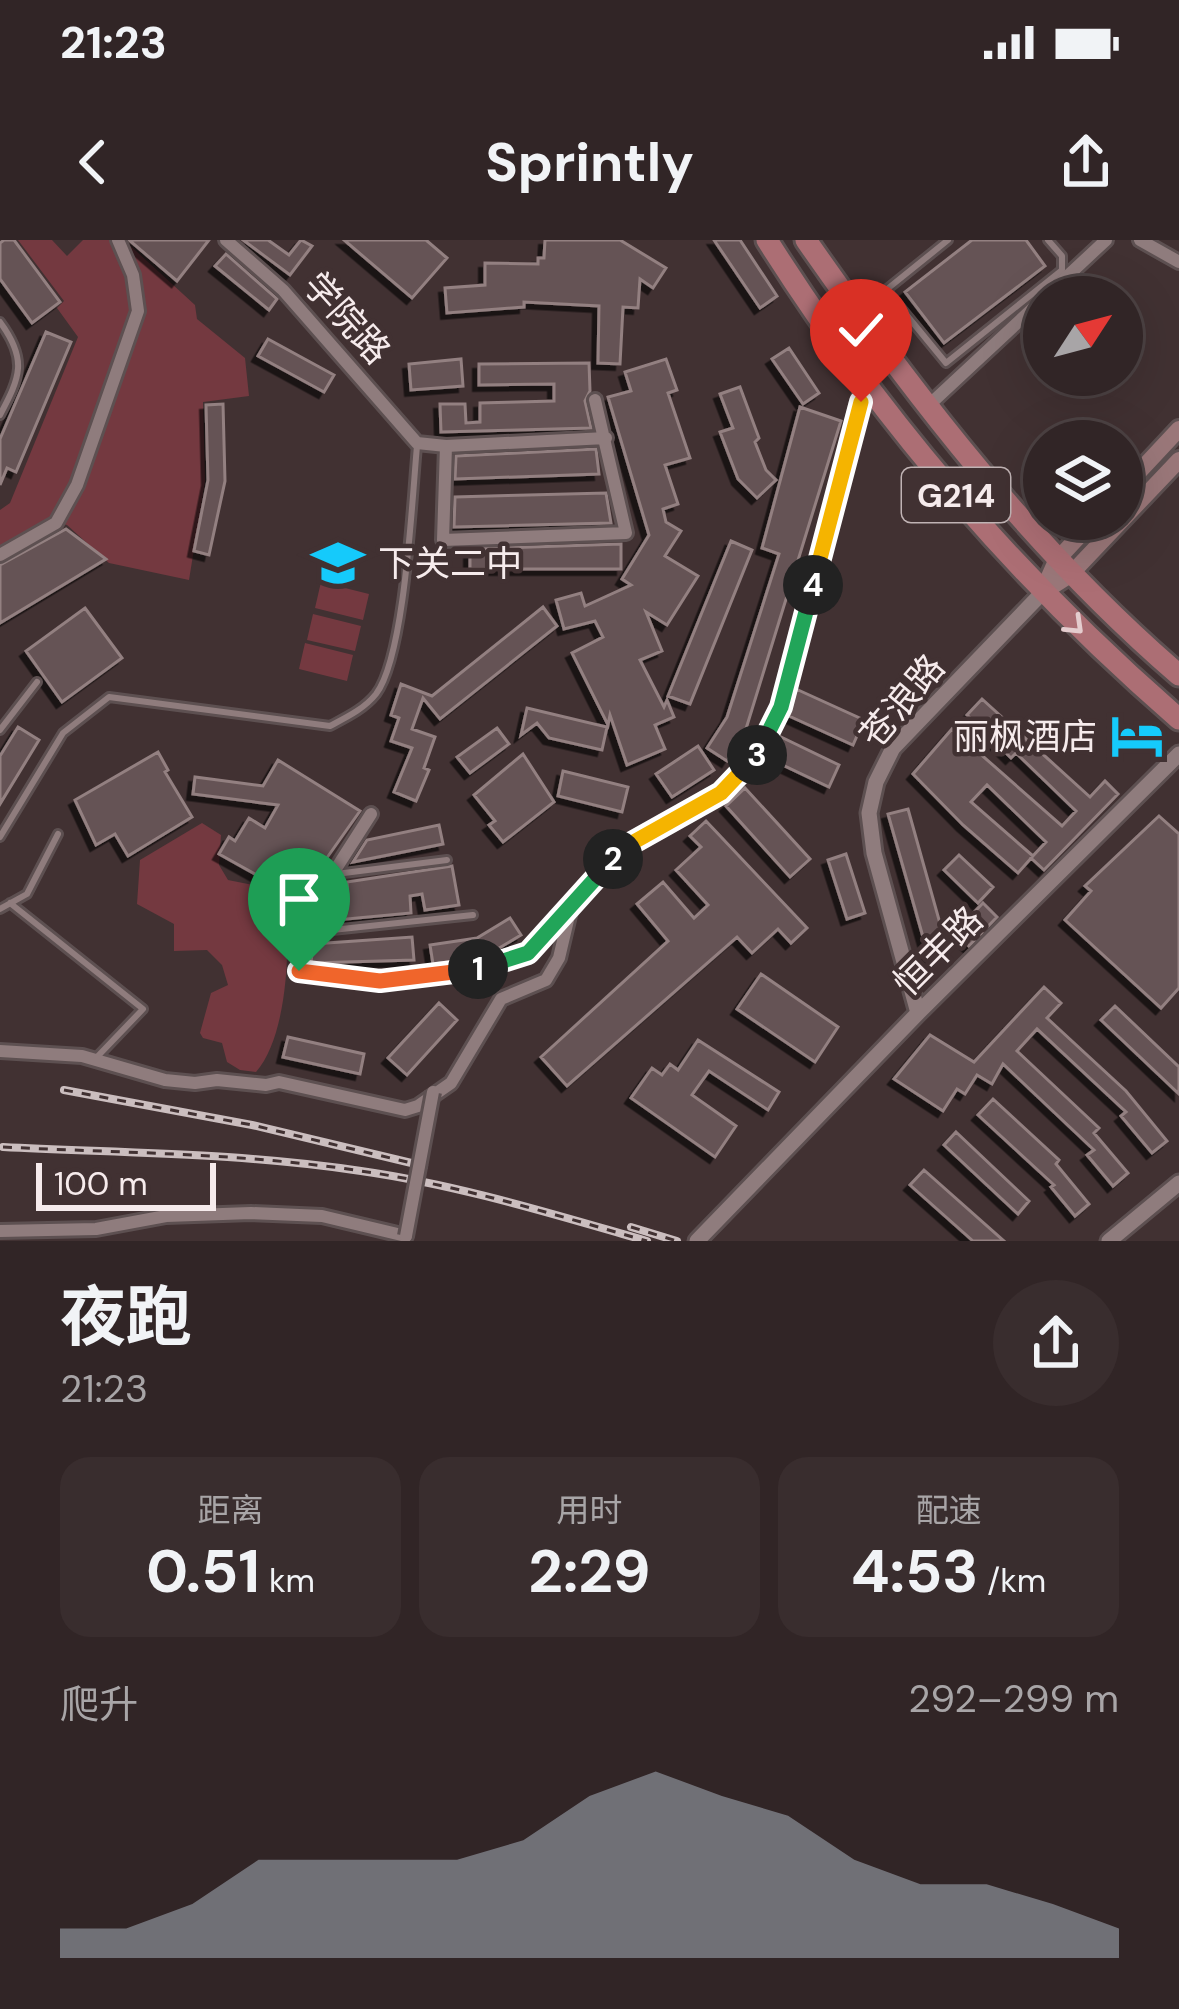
<!DOCTYPE html>
<html lang="zh">
<meta charset="utf-8">
<style>
:root{--surface:#312526;--page:#392d2e;--text:#f1f3f6;--muted:#a8a5a7;--line:#4c4243;--accent:#8c9099}
body{margin:0;font-family:"DM Sans","Noto Sans SC",sans-serif;background:var(--page);color:var(--text);height:100vh;display:flex;flex-direction:column;font-size:45px;white-space:nowrap}
*{box-sizing:border-box;margin:0}
p{font-size:39px;color:var(--muted)}
.icon{flex:none;width:66px;height:66px;fill:none;stroke:currentColor;stroke-width:2;stroke-linecap:round;stroke-linejoin:round}
.map{position:relative;height:1001px;overflow:hidden}
.details{display:flex;flex-direction:column;background:var(--surface);flex:1}
.details>*{flex:none}
.needle{width:78px;rotate:54deg}
.fabs{position:absolute;left:1023px;top:36px;display:grid;gap:24px}
.fabs a{display:grid;place-items:center;width:120px;height:120px;border-radius:50%;background:var(--surface);box-shadow:0 12px 48px #0002,0 0 0 3px var(--line);font-size:60px}
.scale{position:absolute;left:36px;bottom:30px;width:180px;box-sizing:border-box;padding-left:12px;border:6px solid #f6ebec;border-top:0;font-size:33px;line-height:42px;white-space:nowrap;color:#f6ebec;-webkit-text-stroke:9px #413132;paint-order:stroke}
.pin{position:absolute;display:grid;place-items:center;width:102px;height:102px;color:#fff;margin:-123px -51px;border-radius:50% 50% 50% 0;rotate:-45deg;box-shadow:0 0 12px #0007}
.pin .icon{rotate:45deg}
.km{position:absolute;width:60px;height:60px;margin:-30px;border-radius:50%;background:#222;color:#fff;font-size:33px;line-height:60px;text-align:center}
.round{display:grid;place-items:center;flex:none;width:126px;height:126px;border-radius:63px;background:var(--page)}
.summary{display:flex;align-items:center;justify-content:space-between;height:204px;padding:0 60px}
h1{font-size:66px;font-weight:700;line-height:90px}
.stats{display:grid;grid-template-columns:repeat(3,1fr);gap:18px;height:204px;padding:12px 60px}
.stats div{display:grid;align-content:center;border-radius:30px;background:var(--page);text-align:center}
.stats b{font-size:60px;font-weight:700}
.stats small{font-size:33px;font-weight:400}
.stats p{font-size:33px}
.chart{height:336px;padding:24px 60px}
.chart p{display:flex;justify-content:space-between}
.chart svg{width:100%;height:216px;margin-top:12px;fill:var(--accent);opacity:.7}
.status{display:flex;justify-content:space-between;align-items:center;height:84px;padding:0 60px;background:var(--surface);direction:ltr}
.status svg{height:33px;fill:currentColor}
header{display:flex;justify-content:space-between;align-items:center;height:156px;padding:0 60px;background:var(--surface);font-size:54px;font-weight:700}
.map>svg:first-child{display:block}
</style>
<div class="status"><b>21:23</b><svg viewBox="0 0 49 12"><path d="M0 12V9h3v3zM5 12V6h3v6zM10 12V3h3v9zM15 12V0h3v12zM26 1h20v11H26zM47 4h2v5h-2z"/></svg></div>
<header><svg class="icon" aria-label="back" viewBox="0 0 24 24"><path d="M15 5l-7 7 7 7"/></svg>Sprintly<svg class="icon" aria-label="share" viewBox="0 0 24 24"><path d="M12 15V3M7 8l5-5 5 5M5 13v7h14v-7"/></svg></header>
<div class="map">
<svg width="1179" height="1001" viewBox="0 0 1179 1001">
<defs>
<filter id="shadow"><feDropShadow dx="-5.5" dy="5.5" stdDeviation="0" flood-color="#0009"/></filter>
</defs>
<rect width="100%" height="100%" fill="#413132"/>
<path fill="#743940" d="M18,0H52L67,16L83,0H124L195,65L197,79L245,118L249,156L203,162L205,241L189,340L109,323L67,285L52,281L0,309V270L10,263L78,97L57,68L64,61Z
M321,342L369,354L363,380L315,368Z
M313,374L361,386L355,411L307,400Z
M305,403L353,415L347,441L299,429Z
M202,583L221,595L219,625L228,640L253,645L286,677C290,720 285,799 256,832L240,830L227,822L222,803L203,798L200,793L211,753L228,745L222,725L207,710L174,711V684L137,664L140,620Z"/>
<path fill="#655354" stroke="#938081" stroke-width="3" filter="url(#shadow)" d="M4,0H14L60,62L32,83L0,39V3Z
M129,0H209L177,41Z
M243,0H268L289,15L301,0L312,6L290,35Z
M344,0H426L447,18L412,58Z
M545,0H620L666,28L653,48L640,39L638,68L623,67L620,124L598,123L599,66L524,62V67L447,73L445,48L485,45V23L538,24V18H544Z
M714,0H740L777,56L760,68Z
M972,0H1026L1045,26L944,103L905,52Z
M226,14L277,59L269,70L215,26Z
M46,92L71,102L16,232L7,228L0,245V199Z
M268,99L334,135L324,152L258,116Z
M789,108L819,153L803,164L772,119Z
M461,119L463,146L411,150L409,124Z
M666,119L677,150L668,153L690,218L665,225L678,264L663,269L666,282L681,291L665,316L698,336L667,385L646,372L662,411L640,420L664,467L667,460L674,477L655,485L665,509L627,525L610,475L608,485L572,413L603,397L595,381L564,389L556,360L581,353L585,366L631,345L622,339L649,295L608,157L631,151L625,132Z
M589,123L590,151L585,161L591,188L441,192L440,164H465L466,183L480,182V163L554,161V144L479,145V124Z
M740,147L759,198L755,202L766,230L776,240L757,258L738,239L720,192L733,188L720,154Z
M223,164L225,241L209,315L194,311L208,240L206,165Z
M800,167L841,181L745,492L727,521L707,508L727,477L779,314L762,308Z
M596,209L599,234L455,239L456,216Z
M606,253L611,283L454,287L455,257Z
M66,289L106,319L0,383V325Z
M731,301L752,310L690,464L668,456Z
M621,304V329H470V309Z
M543,367L557,386L440,479L423,458L412,489L435,497L424,528L429,530L416,561L394,552L412,508L391,501L399,478L391,475L401,444L432,456Z
M85,368L122,418L62,462L26,411Z
M796,449L864,480L853,505L789,476Z
M982,459L1090,557L1105,541L1118,554L1044,630L1031,618L1046,602L987,545L971,562L1033,616L1018,633L963,585L913,534L952,489L1062,586L1076,571L1016,513L1011,518L967,475Z
M527,468L607,487L602,510L549,498L537,483L521,495Z
M18,487L39,500L0,564V516Z
M497,488L509,504L470,533L457,517Z
M779,496L839,525L829,547L768,518Z
M698,506L714,530L672,557L656,534Z
M158,512L168,530L165,532L192,577L128,616L115,594L96,605L75,560Z
M523,514L554,562L503,602L489,585L495,581L474,555Z
M278,520L360,571L319,629L289,635L290,644L307,643L298,658L219,614L229,597L235,601L249,578L265,588L278,565L193,554L195,537L263,546Z
M563,531L628,547L622,572L558,556Z
M745,548L810,619L790,637L726,566Z
M908,569L948,712L929,718L888,574Z
M1159,576L1179,594V748L1161,768L1065,680L1091,651L1085,646Z
M706,581L807,688L791,703L778,689L752,713L737,697L567,846L541,817L668,701L637,664L663,642L694,678L708,665L676,630L701,607L690,596Z
M439,585L443,604L353,622L367,600Z
M846,614L865,673L847,679L828,620Z
M959,615L993,647L978,663L944,630Z
M452,626L459,665L425,670L422,654L410,656L411,673L315,682L326,663L348,661L347,642Z
M983,663L997,677L969,706L955,692Z
M510,678L521,695L484,717L433,724L430,705L477,698Z
M412,697L414,720L311,723L313,704Z
M761,734L838,787L815,822L737,769Z
M1044,747L1061,763L1047,778L1126,851L1167,901L1152,913L1121,876L1126,872L1037,789L1017,811L1099,888L1094,893L1128,933L1113,946L1087,915L1094,910L1003,824L992,844L977,835L965,854L957,849L943,871L894,839L930,795L974,822Z
M439,763L457,780L407,835L388,818Z
M1115,766L1179,827V854L1101,780Z
M288,797L364,814L360,834L283,817Z
M698,800L779,852L768,870L709,831L692,855L736,886L715,917L631,858L652,828L662,835L670,824L678,830Z
M993,859L1059,920L1056,924L1089,964L1075,976L1051,947L1054,945L978,875Z
M956,892L1029,961L1018,974L944,905Z
M924,930L1004,1001H973L910,945Z"/>
<g fill="none" stroke-linecap="round" stroke-linejoin="round">
<g stroke="#5d5051" stroke-width="12">
<path id="service" d="M948,0L886,50L946,123L1062,30V16L1048,0
M0,82C28,120 20,137 0,175
M0,490L37,442
M0,597L63,493L109,457L330,486C347,477 364,469 376,454C405,416 412,259 417,206
M336,634L447,620
M10,663L143,769L97,817
M0,669L27,654L58,594
M304,693L473,675"/>
</g>
<g stroke="#5d5051" stroke-width="18">
<path id="minor" d="M226,0L283,50L417,203L446,206L606,198
M1140,0L1179,22
M1045,57L1106,0
M928,166L1044,58
M446,206L443,300L626,293L595,160
M0,315L56,283L77,245L138,71L133,35L118,0
M371,574L305,677L299,732L380,741L491,727L528,713L571,664
M0,811L82,816L165,840L195,843L217,840L266,845L279,842L405,870L418,866L451,843L501,759L546,740L559,718L572,663L623,607L721,553L756,518L781,467L863,142
M0,991L96,989L166,976L251,973L322,976L406,996"/>
</g>
<g stroke="#5d5051" stroke-width="21">
<path id="tertiary" d="M918,773L874,613L869,573L876,542L893,508L1042,353
M697,1001L918,773L1179,514
M1109,1001L1179,943"/>
</g>
<g stroke="#5d5051" stroke-width="22">
<path id="secondary" d="M1122,250L1179,189
M1043,350L1056,321L1095,279
M1042,353L1070,335L1179,220"/>
</g>
<g stroke="#5d5051" stroke-width="27">
<path id="trunk" d="M767,0C880,179 1020,341 1179,479
M806,0C916,158 1033,309 1179,435"/>
</g>
<use href="#service" stroke="#8f7c7d" stroke-width="6"/>
<use href="#minor" stroke="#8f7c7d" stroke-width="12"/>
<use href="#tertiary" stroke="#8f7c7d" stroke-width="15"/>
<use href="#secondary" stroke="#9a7779" stroke-width="16"/>
<use href="#trunk" stroke="#ac6e74" stroke-width="21"/>
<g stroke="#cbbebf" stroke-width="8">
<path id="rail" d="M64,850L252,885L424,926
M3,907C122,913 243,913 361,931C459,945 552,974 647,1001
M631,987L677,1001"/>
</g>
<use href="#rail" stroke="#413132" stroke-width="3" stroke-dasharray="9" stroke-linecap="butt"/>
<g stroke="#5d5051" stroke-width="18" stroke-linecap="butt">
<path id="minor-bridge" d="M406,996L433,852"/>
</g>
<use href="#minor-bridge" stroke="#8f7c7d" stroke-width="12"/>
</g>
<defs><path id="oneway-chevron" d="M-2-3.5L2.5 0L-2 3.5" fill="none" stroke-width="1.6" stroke-linecap="round" stroke-linejoin="round" transform="scale(3)"/></defs>
<use stroke="#e4ccce" href="#oneway-chevron" transform="translate(1075 386) rotate(44)"/>
<g fill="none" stroke-linecap="round" stroke-linejoin="round">
<g stroke="#fff" stroke-width="24">
<path id="split-1" d="M299,731L380,741L478,729"/>
</g>
<g stroke="#fff" stroke-width="24">
<path id="split-2" d="M478,729L528,713L613,619"/>
</g>
<g stroke="#fff" stroke-width="24">
<path id="split-3" d="M613,619L623,608L721,553L757,515"/>
</g>
<g stroke="#fff" stroke-width="24">
<path id="split-4" d="M757,515L781,467L813,345"/>
</g>
<g stroke="#fff" stroke-width="24">
<path id="split-5" d="M813,345L861,162"/>
</g>
<use href="#split-1" stroke="#f0652b" stroke-width="15"/>
<use href="#split-2" stroke="#22a559" stroke-width="15"/>
<use href="#split-3" stroke="#f5b400" stroke-width="15"/>
<use href="#split-4" stroke="#22a559" stroke-width="15"/>
<use href="#split-5" stroke="#f5b400" stroke-width="15"/>
</g>
<defs>
<g id="school-bare" transform="scale(4.14)"><path d="M0-5L7-2L0 1L-7-2ZM-4 1L0 2.5L4 1V4Q0 6-4 4Z" fill="#15cafb" stroke="#413132" stroke-width="2.5" paint-order="stroke"/></g>
<g id="hotel-bare" transform="scale(4.14)"><path d="M-6-4.5h1.5V1H6V5H4.5V3h-9V5H-6ZM-4 0a1.8 1.8 0 1 1 3.6 0ZM.5 0V-2.5h3Q6-2.5 6 0Z" fill="#15cafb" stroke="#413132" stroke-width="2.5" paint-order="stroke"/></g>
</defs>
<g fill-rule="evenodd">
<use href="#school-bare" x="338" y="323"/>
<use href="#hotel-bare" x="1137" y="496"/>
</g>
<g text-anchor="middle" dominant-baseline="central" stroke-width="9" stroke-linejoin="round" paint-order="stroke">
<rect fill="#413132" stroke="#c0b3b4" stroke-width="3" x="902" y="228" width="108" height="54" rx="9"/>
<g font-size="33" font-weight="bold" fill="#f6ebec">
<text x="956" y="255">G214</text>
</g>
<g font-size="36" fill="#f6ebec" stroke="#413132">
<text transform="translate(347 78) rotate(48)">学院路</text>
<text transform="translate(902 461) rotate(-50)">苍浪路</text>
<text transform="translate(938 711) rotate(-45)">恒丰路</text>
</g>
<g font-size="36" fill="#f6ebec" stroke="#413132" text-anchor="start">
<text x="378" y="323">下关二中</text>
<text x="1097" y="496" text-anchor="end">丽枫酒店</text>
</g>
</g>
</svg>
<div class="fabs">
<a><svg class="needle" viewBox="-14 -14 28 28"><path d="M0-13l5 13h-10z" fill="#e53935"/><path d="M0 13l5-13h-10z" fill="#a8a5a7"/></svg></a>
<a><svg class="icon" aria-label="layers" viewBox="0 0 24 24"><path d="M12 4l9 5-9 5-9-5zM3 14l9 5 9-5"/></svg></a>
</div>
<div class="scale">100 m</div>
<div class="pin" style="left:299px;top:731px;background:#1e9e55"><svg class="icon" aria-label="arrive" viewBox="0 0 24 24"><path d="M6 21V4h12l-3 4 3 4H6"/></svg></div>
<div class="pin" style="left:861px;top:162px;background:#d93025"><svg class="icon" aria-label="check" viewBox="0 0 24 24"><path d="M5 12l5 5 9-10"/></svg></div>
<b class="km" style="left:478px;top:729px">1</b>
<b class="km" style="left:613px;top:619px">2</b>
<b class="km" style="left:757px;top:515px">3</b>
<b class="km" style="left:813px;top:345px">4</b>
</div>
<section class="details">
<div class="summary"><div><h1>夜跑</h1><p>21:23</p></div><a class="round"><svg class="icon" aria-label="share" viewBox="0 0 24 24"><path d="M12 15V3M7 8l5-5 5 5M5 13v7h14v-7"/></svg></a></div>
<div class="stats">
<div><p>距离</p><b>0.51<small> km</small></b></div>
<div><p>用时</p><b>2:29</b></div>
<div><p>配速</p><b>4:53<small> /km</small></b></div>
</div>
<div class="chart"><p><span>爬升</span>292–299 m</p>
<svg viewBox="0 0 160 44" preserveAspectRatio="none"><path d="M0 44V38L10 38L20 33L30 24L40 24L50 24L60 24L70 20L80 11L90 6L100 11L110 15L120 24L130 29L140 29L150 33L160 38V44z"/></svg>
</div>
</section>
